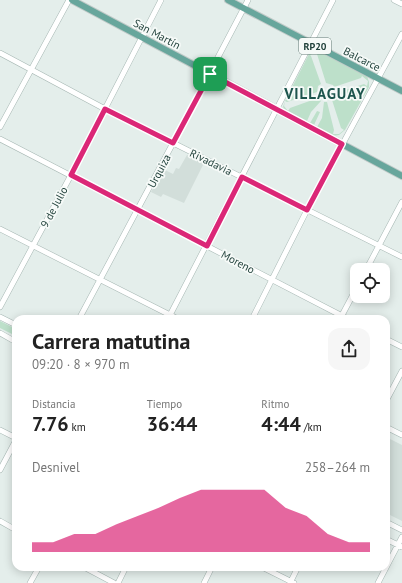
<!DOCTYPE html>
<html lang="es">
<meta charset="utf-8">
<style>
:root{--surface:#fff;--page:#f6f6f6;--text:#222;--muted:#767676;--accent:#db2777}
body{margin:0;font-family:"PT Sans",sans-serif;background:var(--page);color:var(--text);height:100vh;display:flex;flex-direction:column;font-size:15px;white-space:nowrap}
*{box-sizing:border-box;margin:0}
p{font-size:13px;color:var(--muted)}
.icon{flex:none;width:22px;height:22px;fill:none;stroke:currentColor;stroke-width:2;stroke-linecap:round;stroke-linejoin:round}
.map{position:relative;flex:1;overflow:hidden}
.details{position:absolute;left:12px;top:315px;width:378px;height:256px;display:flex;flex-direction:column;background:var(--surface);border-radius:12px;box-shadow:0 2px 10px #0003}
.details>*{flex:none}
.fabs{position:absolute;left:350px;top:263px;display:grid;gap:8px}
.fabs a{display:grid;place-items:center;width:40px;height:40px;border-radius:8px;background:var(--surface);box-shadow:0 2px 10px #0003;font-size:20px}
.pin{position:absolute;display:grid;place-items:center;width:34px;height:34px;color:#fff;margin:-17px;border-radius:8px;box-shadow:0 2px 6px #0006}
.round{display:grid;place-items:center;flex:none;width:42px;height:42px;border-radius:12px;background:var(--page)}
.head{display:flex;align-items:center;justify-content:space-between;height:68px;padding:0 20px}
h1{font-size:22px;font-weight:700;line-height:30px}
.stats{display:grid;grid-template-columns:repeat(3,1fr);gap:6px;height:68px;padding:4px 20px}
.stats div{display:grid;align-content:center}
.stats b{font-size:20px;font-weight:700}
.stats small{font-size:11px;font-weight:400}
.stats p{font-size:11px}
.chart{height:112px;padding:8px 20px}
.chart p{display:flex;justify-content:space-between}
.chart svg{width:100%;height:72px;margin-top:4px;fill:var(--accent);opacity:.7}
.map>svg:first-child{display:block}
</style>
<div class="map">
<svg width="402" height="583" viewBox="0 0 402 583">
<rect width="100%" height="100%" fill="#e4eeeb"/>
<path fill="#d2deda" d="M187,155L204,163L184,203L163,194L161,197L151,192L163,169L173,174L176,168L179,169Z
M386,437L402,445V521L386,513Z"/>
<path fill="#bde0ca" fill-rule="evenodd" d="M315,51L320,52L367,76L369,82V87L345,130L339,135L332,136L286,111L283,107L285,101L309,54ZM316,52H318L317,54L326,83L333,85L334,87L361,78L362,76L368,81L367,86L364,84L336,93L335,99L332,100L341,128L344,130L339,134H333L334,130L327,102H324L322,118L317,127L314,125L320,112L317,111L310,123L307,121L311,112L321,101L318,98L290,108L288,111L284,106L285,101L287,102L317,92L318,86L321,84L311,56L310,55Z
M0,321L16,329V336L0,328Z"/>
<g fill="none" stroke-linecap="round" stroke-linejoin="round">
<g stroke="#a6b7b3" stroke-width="6">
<path id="minor" d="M394,0L402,4
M0,53L105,109L402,257
M0,127L69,0
M0,139L348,319
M0,229L178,319
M366,270L402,202
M0,307L71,175L161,0
M0,317L16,325
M79,319L173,143L248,0
M168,319L333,0
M252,319L307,210L402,34
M340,319L357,287
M0,333L16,342
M386,339L402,347
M386,401L402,371
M386,427L402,435
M0,430L16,438
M0,470L16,440
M0,521L16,530
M386,522L402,530
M386,539L402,547
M84,567L114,583
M262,567L294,583
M30,583L39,567
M118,583L126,567
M204,583L212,567
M290,583L298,567
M378,583L402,537"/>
</g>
<g stroke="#c1cac8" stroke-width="8">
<path id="major" d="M72,0L402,176
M228,0L402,91"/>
</g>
<use href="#minor" stroke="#fff" stroke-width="5"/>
<use href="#major" stroke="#67a69c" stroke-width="6"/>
</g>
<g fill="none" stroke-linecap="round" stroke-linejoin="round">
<g stroke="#fff" stroke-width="8">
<path id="route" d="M210,74L342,144L307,210L242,177L207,246L71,175L105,109L173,143Z"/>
</g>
<use href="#route" stroke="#db2777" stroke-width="5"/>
</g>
<g text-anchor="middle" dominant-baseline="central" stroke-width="3.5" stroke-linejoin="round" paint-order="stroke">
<rect fill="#f6faf8" stroke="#627974" stroke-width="1" x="299" y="38" width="32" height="16" rx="3"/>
<g font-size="10" font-weight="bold" fill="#22423c">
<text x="315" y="46">RP20</text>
</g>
<g font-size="11" fill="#22423c" stroke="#f6faf8">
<text transform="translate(157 34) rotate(28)">San Martín</text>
<text transform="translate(362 59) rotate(27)">Balcarce</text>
<text transform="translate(211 162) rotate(26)">Rivadavia</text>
<text transform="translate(159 171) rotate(-62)">Urquiza</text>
<text transform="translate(54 207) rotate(-62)">9 de Julio</text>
<text transform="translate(238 262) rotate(28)">Moreno</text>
</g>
<g font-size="15" font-weight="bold" letter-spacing="1" fill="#1d554d" stroke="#f6faf8">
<text x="325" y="93">VILLAGUAY</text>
</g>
</g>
</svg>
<div class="fabs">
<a><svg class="icon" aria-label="locate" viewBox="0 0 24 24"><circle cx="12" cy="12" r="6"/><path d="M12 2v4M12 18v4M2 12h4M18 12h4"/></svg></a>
</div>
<div class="pin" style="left:210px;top:74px;background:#1e9e55"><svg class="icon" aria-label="arrive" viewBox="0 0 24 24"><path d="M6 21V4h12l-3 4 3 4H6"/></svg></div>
<section class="details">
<div class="head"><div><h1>Carrera matutina</h1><p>09:20 · 8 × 970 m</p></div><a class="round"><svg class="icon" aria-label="share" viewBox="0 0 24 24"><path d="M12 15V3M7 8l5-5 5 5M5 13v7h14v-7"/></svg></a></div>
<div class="stats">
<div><p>Distancia</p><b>7.76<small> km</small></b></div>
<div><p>Tiempo</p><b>36:44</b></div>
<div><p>Ritmo</p><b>4:44<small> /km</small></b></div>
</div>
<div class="chart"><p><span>Desnivel</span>258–264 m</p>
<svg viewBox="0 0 160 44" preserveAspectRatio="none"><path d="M0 44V38L10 38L20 33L30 33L40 27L50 22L60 17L70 11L80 6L90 6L100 6L110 6L120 17L130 22L140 33L150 38L160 38V44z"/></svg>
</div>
</section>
</div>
